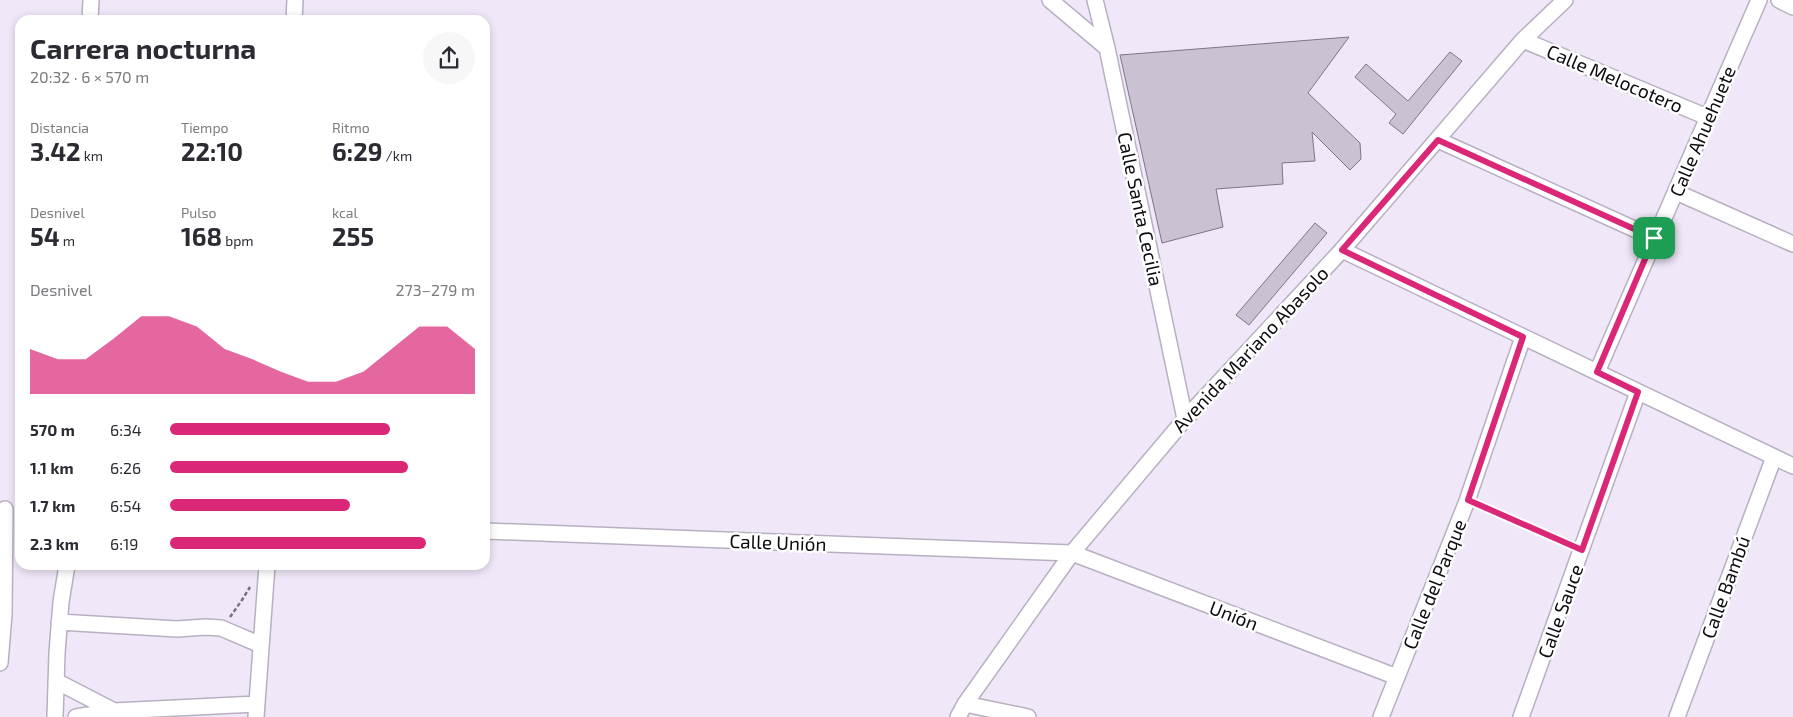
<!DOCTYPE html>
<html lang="es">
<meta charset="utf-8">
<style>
:root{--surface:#fff;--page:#f7f7f7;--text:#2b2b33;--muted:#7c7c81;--accent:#db2777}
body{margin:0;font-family:"Exo 2",sans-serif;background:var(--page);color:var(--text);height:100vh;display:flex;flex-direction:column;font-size:19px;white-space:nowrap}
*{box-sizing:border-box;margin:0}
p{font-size:16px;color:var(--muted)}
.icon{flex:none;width:28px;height:28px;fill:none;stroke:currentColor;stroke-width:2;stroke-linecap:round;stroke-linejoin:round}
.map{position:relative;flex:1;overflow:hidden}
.side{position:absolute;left:15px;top:15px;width:475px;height:555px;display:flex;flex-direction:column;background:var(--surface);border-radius:15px;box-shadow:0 2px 8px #0003}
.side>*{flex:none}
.pin{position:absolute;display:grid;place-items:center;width:42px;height:42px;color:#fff;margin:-21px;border-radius:10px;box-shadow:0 2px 8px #0006}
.round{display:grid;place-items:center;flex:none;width:52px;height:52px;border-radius:26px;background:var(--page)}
.head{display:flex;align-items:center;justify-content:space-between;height:85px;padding:0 15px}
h1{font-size:28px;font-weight:700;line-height:38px}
.metrics{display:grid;grid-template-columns:repeat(3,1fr);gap:8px;height:85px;padding:5px 15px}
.metrics div{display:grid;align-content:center}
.metrics b{font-size:25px;font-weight:700}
.metrics small{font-size:14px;font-weight:400}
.metrics p{font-size:14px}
.chart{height:140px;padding:10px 15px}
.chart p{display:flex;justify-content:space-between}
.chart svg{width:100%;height:90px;margin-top:5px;fill:var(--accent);opacity:.7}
ul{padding:0 15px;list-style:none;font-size:16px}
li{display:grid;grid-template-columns:80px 60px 1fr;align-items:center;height:38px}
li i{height:12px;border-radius:6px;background:var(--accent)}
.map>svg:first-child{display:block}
</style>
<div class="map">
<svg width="1793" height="717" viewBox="0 0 1793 717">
<rect width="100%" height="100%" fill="#f0e7f8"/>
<path fill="#cac1d2" stroke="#7e7685" d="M1349,37L1308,93L1360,143L1361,159L1350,170L1312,132L1315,161L1282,163L1283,184L1216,189L1223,227L1162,243L1120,55Z
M1450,52L1462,61L1403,134L1389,123L1396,114L1355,77L1366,64L1408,101Z
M1315,223L1327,233L1249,325L1236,315Z"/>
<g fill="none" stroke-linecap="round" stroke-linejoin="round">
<g stroke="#b8b0c0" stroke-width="18">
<path id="minor" d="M1050,0L1107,48
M1095,0L1107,48L1185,419
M1779,0L1793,7
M90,20L91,0
M294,20L295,0
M1523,40L1707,117
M1438,140L1654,238
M1676,192L1793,244
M1342,250L1793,466
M1597,372L1759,0
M485,531L1072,553L1397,677
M59,622L177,629L205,627L221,628L261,645
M0,663L4,614L5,509
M56,681L114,711
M965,704L1028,717
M55,717L57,653L61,602L67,565
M76,717L114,711L257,704
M256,717L267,565
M958,717L965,704L1072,553L1185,419L1342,250L1523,40L1565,0
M1381,717L1467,501L1523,337
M1521,717L1638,392
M1677,717L1774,457"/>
</g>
<path stroke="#77727d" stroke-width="2.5" stroke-dasharray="4 2.5" stroke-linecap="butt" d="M1480,506L1569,545
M230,617L242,600L250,587"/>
<use href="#minor" stroke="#fff" stroke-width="15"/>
</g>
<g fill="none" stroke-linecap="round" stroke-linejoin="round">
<g stroke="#fff" stroke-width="10">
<path id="route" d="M1438,140L1654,238L1597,372L1638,392L1582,550L1468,500L1523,337L1342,250Z"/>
</g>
<use href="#route" stroke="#db2777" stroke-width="6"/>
</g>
<g text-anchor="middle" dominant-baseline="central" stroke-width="5" stroke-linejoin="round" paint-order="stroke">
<g font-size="19" fill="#0d0a10" stroke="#fff">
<text transform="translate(1615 78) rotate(23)">Calle Melocotero</text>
<text transform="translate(1702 131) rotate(-67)">Calle Ahuehuete</text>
<text transform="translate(1141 209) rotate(78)">Calle Santa Cecilia</text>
<text transform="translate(1250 349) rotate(-47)">Avenida Mariano Abasolo</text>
<text transform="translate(778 542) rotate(2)">Calle Unión</text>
<text transform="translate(1434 584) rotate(-68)">Calle del Parque</text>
<text transform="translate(1725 587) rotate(-70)">Calle Bambú</text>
<text transform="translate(1560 611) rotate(-70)">Calle Sauce</text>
<text transform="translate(1234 615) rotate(21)">Unión</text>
</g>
</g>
</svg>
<div class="pin" style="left:1654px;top:238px;background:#1e9e55"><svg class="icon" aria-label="arrive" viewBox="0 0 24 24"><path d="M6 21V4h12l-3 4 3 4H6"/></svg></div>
<section class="side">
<div class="head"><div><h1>Carrera nocturna</h1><p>20:32 · 6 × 570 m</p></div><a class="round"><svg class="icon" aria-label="share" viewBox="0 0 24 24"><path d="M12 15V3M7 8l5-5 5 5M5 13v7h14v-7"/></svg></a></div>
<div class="metrics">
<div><p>Distancia</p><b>3.42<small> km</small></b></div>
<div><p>Tiempo</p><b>22:10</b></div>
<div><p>Ritmo</p><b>6:29<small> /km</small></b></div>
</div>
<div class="metrics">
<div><p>Desnivel</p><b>54<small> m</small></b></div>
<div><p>Pulso</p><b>168<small> bpm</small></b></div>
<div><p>kcal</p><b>255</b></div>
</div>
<div class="chart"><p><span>Desnivel</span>273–279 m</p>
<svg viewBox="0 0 160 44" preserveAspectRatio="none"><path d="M0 44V22L10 27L20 27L30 17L40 6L50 6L60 11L70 22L80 27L90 33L100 38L110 38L120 33L130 22L140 11L150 11L160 22V44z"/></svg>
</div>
<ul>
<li><b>570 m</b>6:34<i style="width:72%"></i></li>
<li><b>1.1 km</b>6:26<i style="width:78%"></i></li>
<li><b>1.7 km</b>6:54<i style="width:59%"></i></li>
<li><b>2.3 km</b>6:19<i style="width:84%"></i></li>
</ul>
</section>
</div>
